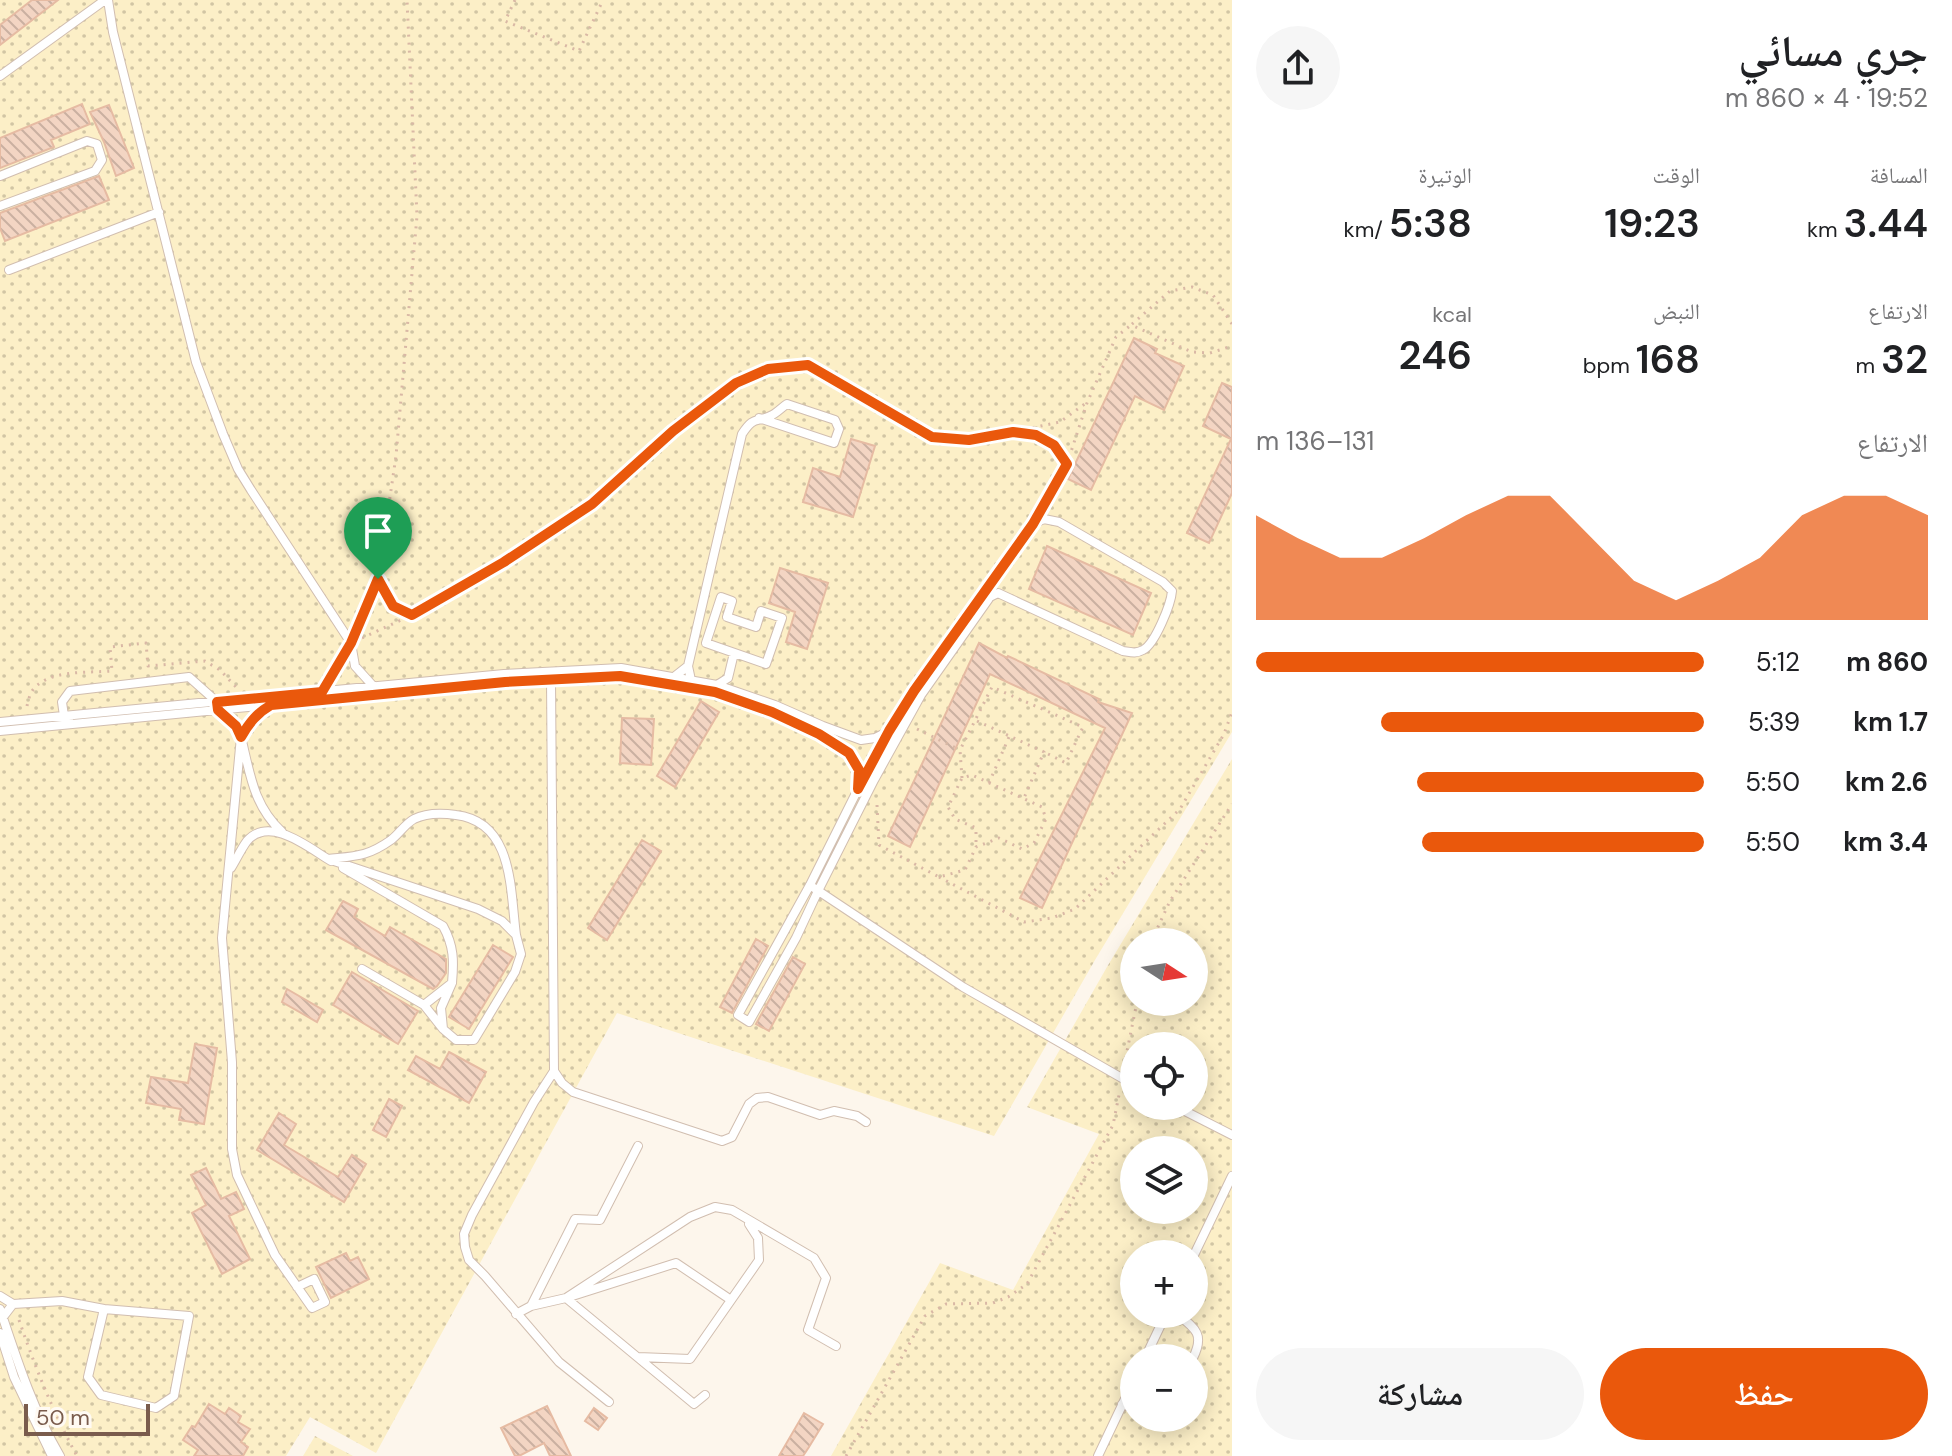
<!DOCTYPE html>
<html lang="ar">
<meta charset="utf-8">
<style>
:root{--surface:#fff;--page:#f6f6f6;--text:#202124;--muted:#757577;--accent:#ea580c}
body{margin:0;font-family:"DM Sans","Noto Naskh Arabic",sans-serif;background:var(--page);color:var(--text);direction:rtl;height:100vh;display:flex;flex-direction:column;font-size:30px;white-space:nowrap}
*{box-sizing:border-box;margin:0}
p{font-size:26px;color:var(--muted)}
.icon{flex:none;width:44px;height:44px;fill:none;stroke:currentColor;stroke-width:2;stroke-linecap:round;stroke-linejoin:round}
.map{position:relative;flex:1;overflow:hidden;direction:ltr}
.drawer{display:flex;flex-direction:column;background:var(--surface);width:720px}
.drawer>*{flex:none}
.needle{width:52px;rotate:102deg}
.buttons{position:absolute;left:1120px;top:928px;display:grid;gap:16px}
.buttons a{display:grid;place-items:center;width:88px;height:88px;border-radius:50%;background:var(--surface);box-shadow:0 4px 20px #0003;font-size:40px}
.scale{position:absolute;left:24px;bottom:20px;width:126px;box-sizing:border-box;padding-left:8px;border:4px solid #7a5c4d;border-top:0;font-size:22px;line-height:28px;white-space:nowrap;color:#7a5c4d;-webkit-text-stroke:6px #fffaf3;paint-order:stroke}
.pin{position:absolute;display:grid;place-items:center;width:68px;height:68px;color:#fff;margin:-82px -34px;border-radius:50% 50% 50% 0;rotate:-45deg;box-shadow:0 0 8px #0007}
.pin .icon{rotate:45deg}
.round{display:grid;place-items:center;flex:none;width:84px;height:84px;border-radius:42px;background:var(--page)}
.head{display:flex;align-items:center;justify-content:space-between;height:136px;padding:0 24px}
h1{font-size:44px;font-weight:600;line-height:60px}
.metrics{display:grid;grid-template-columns:repeat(3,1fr);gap:12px;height:136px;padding:8px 24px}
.metrics div{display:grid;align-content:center}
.metrics b{font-size:40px;font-weight:600}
.metrics small{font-size:22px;font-weight:400}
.metrics p{font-size:22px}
.chart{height:224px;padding:16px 24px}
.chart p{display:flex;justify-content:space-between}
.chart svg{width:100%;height:144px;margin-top:8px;fill:var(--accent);opacity:.7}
.cta{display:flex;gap:16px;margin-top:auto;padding:16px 24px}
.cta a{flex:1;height:92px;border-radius:48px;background:var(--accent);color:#fff;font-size:32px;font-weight:600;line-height:92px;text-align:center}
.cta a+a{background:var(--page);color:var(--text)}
ul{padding:0 24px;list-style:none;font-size:26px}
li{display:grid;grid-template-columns:128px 96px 1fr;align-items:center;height:60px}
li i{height:20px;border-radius:10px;background:var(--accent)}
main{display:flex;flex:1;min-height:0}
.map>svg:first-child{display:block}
</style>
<main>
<section class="drawer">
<div class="head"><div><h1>جري مسائي</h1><p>19:52 · 4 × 860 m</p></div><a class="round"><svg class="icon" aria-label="share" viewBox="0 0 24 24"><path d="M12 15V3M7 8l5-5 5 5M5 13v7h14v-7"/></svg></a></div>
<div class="metrics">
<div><p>المسافة</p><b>3.44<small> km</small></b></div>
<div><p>الوقت</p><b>19:23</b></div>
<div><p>الوتيرة</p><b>5:38<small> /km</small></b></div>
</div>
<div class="metrics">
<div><p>الارتفاع</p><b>32<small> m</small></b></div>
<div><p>النبض</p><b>168<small> bpm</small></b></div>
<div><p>kcal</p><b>246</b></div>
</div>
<div class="chart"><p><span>الارتفاع</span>131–136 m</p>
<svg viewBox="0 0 160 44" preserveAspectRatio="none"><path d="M0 44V12L10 19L20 25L30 25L40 19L50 12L60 6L70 6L80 19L90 32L100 38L110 32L120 25L130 12L140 6L150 6L160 12V44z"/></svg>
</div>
<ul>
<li><b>860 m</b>5:12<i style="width:100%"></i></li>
<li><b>1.7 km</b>5:39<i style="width:72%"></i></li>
<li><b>2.6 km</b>5:50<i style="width:64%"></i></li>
<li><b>3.4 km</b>5:50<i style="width:63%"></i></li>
</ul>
<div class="cta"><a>حفظ</a><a>مشاركة</a></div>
</section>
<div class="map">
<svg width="1232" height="1456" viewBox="0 0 1232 1456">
<defs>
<pattern id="sand-dots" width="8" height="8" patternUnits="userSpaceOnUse" patternTransform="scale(2)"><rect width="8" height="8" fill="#fcefc7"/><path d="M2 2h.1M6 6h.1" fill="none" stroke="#d1c5a4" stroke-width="1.8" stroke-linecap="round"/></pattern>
<pattern id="building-back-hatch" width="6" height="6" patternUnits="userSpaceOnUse" patternTransform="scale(2)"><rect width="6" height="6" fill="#f3d5c3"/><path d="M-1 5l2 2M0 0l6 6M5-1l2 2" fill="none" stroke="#cab0a1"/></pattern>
</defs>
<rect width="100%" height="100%" fill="#fdf6ec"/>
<path fill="url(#sand-dots)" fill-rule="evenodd" d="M0,0H1232V732L1095,960L994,1136L617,1013L376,1453L310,1417L286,1456H0Z
M1232,759V1456H831L940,1263L1013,1290L1099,1134L1027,1107L1107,967ZM1134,942H1194V1002H1134ZM1134,1046H1194V1106H1134ZM1134,1150H1194V1210H1134ZM1134,1254H1194V1314H1134ZM1134,1358H1194V1418H1134Z
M315,1436L353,1456H303Z"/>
<path fill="url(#building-back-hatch)" stroke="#e6bba3" stroke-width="2" d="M32,0H58L0,45V25Z
M82,104L90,124L51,140L54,147L0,168V138Z
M109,105L134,168L116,176L104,142L90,112Z
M99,176L109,200L5,241L0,228V213Z
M1134,338L1157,349L1155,353L1184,366L1164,410L1135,396L1091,490L1068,479Z
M1222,383L1232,387V493L1209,543L1187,533L1231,439L1203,426Z
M851,439L875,446L853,517L803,502L813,468L840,477Z
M1047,546L1151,593L1133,635L1029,589Z
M780,568L828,583L807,649L786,642L795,612L769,603Z
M979,643L1007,658L1008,656L1099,699L1098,702L1132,713L1042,908L1020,898L1105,728L990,674L910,847L888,836Z
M701,701L719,712L675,787L657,776Z
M622,718L654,719L651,765L620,763Z
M642,840L661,851L607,940L588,928Z
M343,901L358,909L354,917L385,936L390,927L446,959V973L437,986L433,989L326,930Z
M756,939L768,946L732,1013L720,1007Z
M493,945L513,957L469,1029L449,1017Z
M793,957L805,964L769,1031L756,1024Z
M352,972L418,1011L398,1044L333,1005Z
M287,989L323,1010L317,1022L282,1002Z
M195,1044L217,1048L204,1124L179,1120L181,1109L146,1103L151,1077L188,1083Z
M449,1052L486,1072L469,1103L408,1070L416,1056L440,1069Z
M389,1099L402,1106L386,1137L373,1130Z
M279,1113L296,1124L284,1145L338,1177L352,1155L366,1164L344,1202L257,1150Z
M206,1168L221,1199L236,1192L244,1209L229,1216L250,1259L222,1274L192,1213L206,1205L191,1175Z
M346,1253L350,1261L358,1257L369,1279L331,1298L316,1267Z
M209,1404L225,1414L229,1408L241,1416L238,1422L250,1429L241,1442L248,1447L243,1456H194L198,1450L183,1440L192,1426L195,1427Z
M547,1406L571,1456H550L544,1443L519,1456H515L501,1428Z
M594,1408L607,1418L598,1430L585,1421Z
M804,1413L823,1424L809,1447L803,1456H779Z"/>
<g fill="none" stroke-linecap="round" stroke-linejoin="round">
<g stroke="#d1beb0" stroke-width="10">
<path id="lane" d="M108,0L113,32L196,362L223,434L238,469L251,490L351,643L355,666L374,687
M0,76L105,0
M0,176L87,141L97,144L102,160L95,171L0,206
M9,270L159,212
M721,597L732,601L727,617L756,627L761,611L782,618L766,664L706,643Z
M688,666L742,434C754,416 755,423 770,416C776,414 782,407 787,404L835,420L839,429L834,443L759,418
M674,677L688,666L691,680
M551,679L554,1071L562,1083L573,1092L722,1141L732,1137L749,1104L757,1098L768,1097L820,1115L834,1111L857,1116L866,1122
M717,685L728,678L734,653
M69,719L64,716L62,702L70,691L189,677L217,702L218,710L236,726L241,737L250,722L267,707
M0,722L504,674L621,668L717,685L775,705L823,726L861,740L875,738L887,732
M0,731L505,682L620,676L715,692L772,712L819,734L849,753L859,770L858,789L810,885L738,1015L749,1022L796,938L818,891L874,780L921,695L990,597L998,593L1123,651C1130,652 1136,654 1143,650C1155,644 1171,604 1172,591L1163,582L1059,522L1044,519L1033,524L914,691L889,731L858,789
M282,832C253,805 250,773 241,737L222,938L232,1062V1149L237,1175L275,1255L312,1308L325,1302L314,1279L297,1287
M231,868C236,860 241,849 247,841C270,815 309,848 331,861
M343,868L443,926C454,946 454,961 452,983L424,1005L443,1029
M814,888L963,987L1134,1085
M362,969L424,1005
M452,983L441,1008L443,1029L456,1040H474L515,972L521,954L516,935L502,921L478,909L328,859C355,856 367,857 391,840C399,834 405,824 414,819C426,813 443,813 456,815C514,822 510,890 516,935
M554,1071L534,1102L472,1215L464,1234L465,1247L469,1260L485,1276L559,1362L609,1402
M1175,1106L1232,1135
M1194,1255L1232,1176
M0,1296L13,1304L3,1317
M731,1300L676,1263L566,1298L690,1217L715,1207L732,1210L814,1258L826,1278L808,1330L836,1346
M13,1304L62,1301L104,1309
M531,1306L566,1298L694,1404L705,1395
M0,1309C17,1360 33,1410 60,1456
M104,1309L189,1316L174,1396L156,1408L101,1395L88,1377Z
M516,1314L531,1306L575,1219L600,1220L638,1146
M1177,1314C1195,1328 1205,1334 1193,1358
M0,1333L14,1377L52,1456
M638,1357L690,1359L759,1260L758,1238L749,1224
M1145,1358L1166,1314
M1122,1404L1134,1408
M1098,1456L1134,1380"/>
</g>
<path stroke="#d9b8a5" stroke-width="3" stroke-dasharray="2 6" stroke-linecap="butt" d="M515,0L505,21L579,51L603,0
M1232,324L1213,295L1192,287L1170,291L1131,325L1192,352L1210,353L1232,346
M1017,431L1060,422L1086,403
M1043,507L1067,464L1087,403L1116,337L1131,325
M378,579L393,606L412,615
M357,630L378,579L396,456L417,216L407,0
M362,638L412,615L504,562L592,504L673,431L736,383L768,369L808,365L932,437L969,440L1013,432L1036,435L1054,445L1067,464
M330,678L340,661
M27,706C28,702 29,697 31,693C44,669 88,673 112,671L110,647L146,643L148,666L205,661L220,670L237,688
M977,721L1044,752L1024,798
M917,729L960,750
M962,778L960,750L992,687L1083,727L1066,763L1044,752
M989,783L1009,737
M877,805L879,845L939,877L965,870L976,847L999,838L1022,849L1034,843L1046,819L1042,807L972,775L962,778L948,807L955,819L976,828V847
M939,877L1024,922L1052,918L1075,909L1180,809L1224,734L1232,712
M1151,942L1170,901L1232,804
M1124,1066L1137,1002
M19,1320C35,1367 53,1412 77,1456
M846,1456L925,1316L946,1304L993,1303L1008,1297L1027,1284L1113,1125L1120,1090"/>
<use href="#lane" stroke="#fff" stroke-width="8"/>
</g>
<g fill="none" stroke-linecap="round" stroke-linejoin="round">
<g stroke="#fff" stroke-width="16">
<path id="route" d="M808,365L932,437L969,440L1013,432L1036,435L1054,445L1067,464L1033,524L914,691L889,731L858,789L859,770L849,753L819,734L772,712L715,692L620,676L505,682L271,705C257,713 249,723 241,737L236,726L218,710L217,702L322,692L351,643L378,579L393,606L412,615L504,562L592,504L673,431L736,383L768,369Z"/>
</g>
<use href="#route" stroke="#ea580c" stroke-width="10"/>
</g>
</svg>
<div class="buttons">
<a><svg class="needle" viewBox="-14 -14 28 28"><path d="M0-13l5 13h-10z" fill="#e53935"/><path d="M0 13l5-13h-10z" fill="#757577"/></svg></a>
<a><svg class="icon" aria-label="locate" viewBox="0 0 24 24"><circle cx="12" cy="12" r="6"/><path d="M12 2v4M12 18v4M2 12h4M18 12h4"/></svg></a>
<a><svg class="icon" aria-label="layers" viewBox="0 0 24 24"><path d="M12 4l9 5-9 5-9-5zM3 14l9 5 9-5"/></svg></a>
<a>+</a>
<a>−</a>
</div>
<div class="scale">50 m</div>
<div class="pin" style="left:378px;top:579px;background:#1e9e55"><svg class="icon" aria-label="arrive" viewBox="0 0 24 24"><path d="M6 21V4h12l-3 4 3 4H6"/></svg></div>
</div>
</main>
